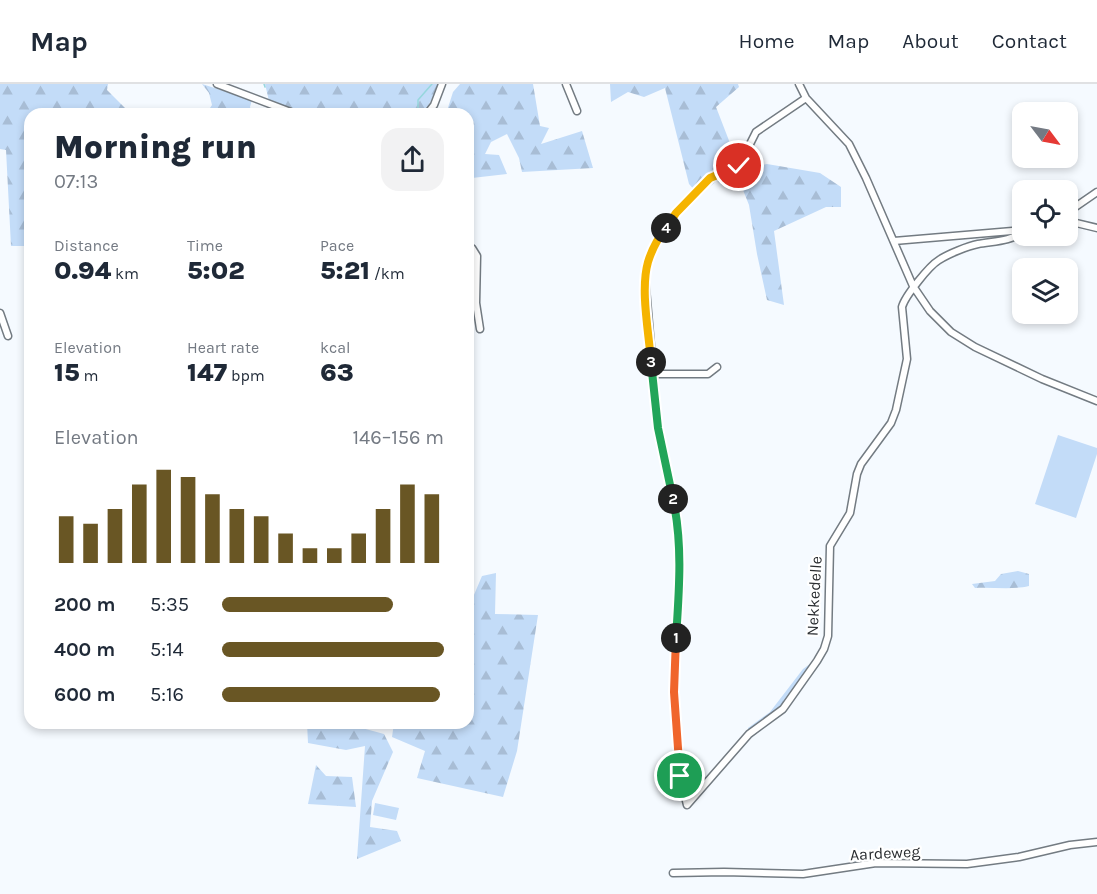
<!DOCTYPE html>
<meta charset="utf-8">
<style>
:root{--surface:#fff;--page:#f2f2f3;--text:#1f2937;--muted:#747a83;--line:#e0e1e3;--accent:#695624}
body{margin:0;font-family:Karla,sans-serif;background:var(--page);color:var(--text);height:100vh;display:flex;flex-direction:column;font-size:22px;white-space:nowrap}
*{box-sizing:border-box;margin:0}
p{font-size:20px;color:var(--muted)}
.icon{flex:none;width:33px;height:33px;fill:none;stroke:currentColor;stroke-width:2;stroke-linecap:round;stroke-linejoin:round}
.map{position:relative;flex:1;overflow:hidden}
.panel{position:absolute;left:24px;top:24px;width:450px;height:621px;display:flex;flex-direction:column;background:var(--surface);border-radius:18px;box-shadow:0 3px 9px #0003}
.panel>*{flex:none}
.needle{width:39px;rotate:122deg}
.buttons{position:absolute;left:1012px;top:18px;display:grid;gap:12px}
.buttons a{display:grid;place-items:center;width:66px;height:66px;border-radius:12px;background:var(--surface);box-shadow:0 3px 9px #0003;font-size:30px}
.pin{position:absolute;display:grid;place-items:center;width:51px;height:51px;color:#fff;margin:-26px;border:3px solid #fff;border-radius:50%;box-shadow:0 2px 6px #0007}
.km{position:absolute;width:30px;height:30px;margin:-15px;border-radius:50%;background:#222;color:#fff;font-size:16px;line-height:30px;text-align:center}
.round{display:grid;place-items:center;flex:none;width:63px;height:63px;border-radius:18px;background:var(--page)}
.head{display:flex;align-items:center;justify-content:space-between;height:102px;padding:0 30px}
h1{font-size:33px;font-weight:800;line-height:45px}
.metrics{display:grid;grid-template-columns:repeat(3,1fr);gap:9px;height:102px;padding:6px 30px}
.metrics div{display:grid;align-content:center}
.metrics b{font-size:26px;font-weight:800}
.metrics small{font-size:16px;font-weight:400}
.metrics p{font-size:16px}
.chart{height:168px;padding:12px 30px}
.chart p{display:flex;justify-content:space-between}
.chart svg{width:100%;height:108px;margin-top:6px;stroke:var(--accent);stroke-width:6}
ul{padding:0 30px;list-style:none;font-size:20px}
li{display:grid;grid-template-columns:96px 72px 1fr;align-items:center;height:45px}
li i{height:15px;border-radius:8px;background:var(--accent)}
header{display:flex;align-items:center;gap:36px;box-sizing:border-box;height:84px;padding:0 30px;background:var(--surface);border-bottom:2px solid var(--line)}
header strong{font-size:28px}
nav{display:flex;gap:33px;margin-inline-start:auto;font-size:21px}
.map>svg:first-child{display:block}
</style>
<header>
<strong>Map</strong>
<nav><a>Home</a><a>Map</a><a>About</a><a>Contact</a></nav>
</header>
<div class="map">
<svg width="1097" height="810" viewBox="0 0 1097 810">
<defs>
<pattern id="forest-firs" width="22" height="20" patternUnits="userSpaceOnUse" patternTransform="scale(1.5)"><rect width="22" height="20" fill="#c3dcf8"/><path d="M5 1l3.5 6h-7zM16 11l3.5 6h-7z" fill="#a8bdd5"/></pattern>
</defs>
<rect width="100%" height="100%" fill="#f5faff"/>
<path fill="url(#forest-firs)" d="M0,0H108L107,6L126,25L125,30H30V162H11L6,66L0,65Z
M202,0L252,16L250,23L252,30L259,29L267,24L285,30H206L212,21L209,9Z
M265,0H437L438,1L426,27L421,30H306L269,17Z
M460,0H533L540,42L549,44L541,60L582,47L593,84L522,88L519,74L507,50L491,58L485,70L499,71L507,90L472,94L468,115V30H446L453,8Z
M610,0H738L739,3L716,23L740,85L767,80L820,89L841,103V123H826L774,147L784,221L767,216L757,170L749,121L743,106L729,98L722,101L717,97L699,111L689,100L665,4L644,13L628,8L611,18Z
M1018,487L1029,490V502C1013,506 992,503 975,504L972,500L995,497L1001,490Z
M496,489L495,530L538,531L517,667L503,713L417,694L425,667L392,653L394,639H468V525L482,492Z
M814,577L782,624L748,648V644L770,628L803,585Z
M307,639H360L362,644L384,650L393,668L372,717L370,743L397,747L401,757L357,775L365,662L346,666L308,659Z
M316,681L326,692L352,693L356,723L308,720Z"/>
<path fill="#c3dcf8" d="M1058,351L1097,364V370L1076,434L1035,420Z
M375,719L399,724L396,736L373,731Z"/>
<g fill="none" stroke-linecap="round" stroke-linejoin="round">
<path stroke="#96d7dd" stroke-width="1.5" d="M264,0L265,3
M415,30L418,26V16L432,0"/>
<g stroke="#737b82" stroke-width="9">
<path id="minor" d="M217,0L296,30
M566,0L577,27
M799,0L806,14L849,60L866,94L913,202L930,227L951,248L975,263L1042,295L1097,317
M427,30L434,21L442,0
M1068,128L1097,108
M1068,137L1097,144
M894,157L1023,146
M468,163L472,164L477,172L476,219L480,245
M0,229L8,252
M652,290H708L717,283
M687,721L680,692L674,608L680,500L677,436L658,344L645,193L648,177L658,155L676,129L709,95L739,82L756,48L806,14
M687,721L749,650L783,625L817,577L824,565L828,552L830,462L850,429L857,390L861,380L891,339L896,326L907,275L902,223C905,212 929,182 939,176C948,170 968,162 978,160C993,157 1011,158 1023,147
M673,789L724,788L803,790L876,779L967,780L1019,773L1070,761L1097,758"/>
</g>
<use href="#minor" stroke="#fff" stroke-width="6"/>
</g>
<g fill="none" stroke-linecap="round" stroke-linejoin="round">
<g stroke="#fff" stroke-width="12">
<path id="split-1" d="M676,554L674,608L680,692"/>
</g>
<g stroke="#fff" stroke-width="12">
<path id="split-2" d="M673,415C683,461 679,508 676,554"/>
</g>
<g stroke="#fff" stroke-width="12">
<path id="split-3" d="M651,278L658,344L673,415"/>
</g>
<g stroke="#fff" stroke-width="12">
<path id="split-4" d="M651,278C649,249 640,206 648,178C652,165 658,154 666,144"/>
</g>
<g stroke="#fff" stroke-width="12">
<path id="split-5" d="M666,144L676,129L710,94L739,82"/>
</g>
<use href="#split-1" stroke="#f0652b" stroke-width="8"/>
<use href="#split-2" stroke="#22a559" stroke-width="8"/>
<use href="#split-3" stroke="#22a559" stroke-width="8"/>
<use href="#split-4" stroke="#f5b400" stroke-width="8"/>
<use href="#split-5" stroke="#f5b400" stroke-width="8"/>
</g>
<g text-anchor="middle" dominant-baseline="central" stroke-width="4.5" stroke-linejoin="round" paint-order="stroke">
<g font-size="16" fill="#2a2d30" stroke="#fff">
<text transform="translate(814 512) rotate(-87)">Nekkedelle</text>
<text transform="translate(885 769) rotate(-3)">Aardeweg</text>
</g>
</g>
</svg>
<div class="buttons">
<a><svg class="needle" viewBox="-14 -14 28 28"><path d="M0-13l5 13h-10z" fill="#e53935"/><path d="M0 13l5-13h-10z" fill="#747a83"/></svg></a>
<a><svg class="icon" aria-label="locate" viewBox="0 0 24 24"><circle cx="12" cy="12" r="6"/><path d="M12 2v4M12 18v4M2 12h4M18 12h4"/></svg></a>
<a><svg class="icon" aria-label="layers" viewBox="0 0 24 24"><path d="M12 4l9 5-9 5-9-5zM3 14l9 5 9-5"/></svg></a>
</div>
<div class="pin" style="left:680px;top:692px;background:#1e9e55"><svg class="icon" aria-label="arrive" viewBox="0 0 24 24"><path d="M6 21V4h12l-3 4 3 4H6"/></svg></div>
<div class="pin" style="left:739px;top:82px;background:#d93025"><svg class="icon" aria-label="check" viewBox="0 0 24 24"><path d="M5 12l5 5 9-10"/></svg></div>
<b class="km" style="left:676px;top:554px">1</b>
<b class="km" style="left:673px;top:415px">2</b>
<b class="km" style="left:651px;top:278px">3</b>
<b class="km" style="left:666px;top:144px">4</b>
<section class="panel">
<div class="head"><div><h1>Morning run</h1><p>07:13</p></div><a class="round"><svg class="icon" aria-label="share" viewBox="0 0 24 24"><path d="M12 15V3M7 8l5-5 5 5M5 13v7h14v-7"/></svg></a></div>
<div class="metrics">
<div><p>Distance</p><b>0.94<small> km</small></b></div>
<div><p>Time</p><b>5:02</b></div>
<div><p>Pace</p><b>5:21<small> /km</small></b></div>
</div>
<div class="metrics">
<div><p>Elevation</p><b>15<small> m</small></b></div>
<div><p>Heart rate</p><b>147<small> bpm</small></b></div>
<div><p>kcal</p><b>63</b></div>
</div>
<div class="chart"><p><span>Elevation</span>146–156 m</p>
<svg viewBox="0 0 160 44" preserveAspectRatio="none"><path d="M5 44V25M15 44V28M25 44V22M35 44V12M45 44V6M55 44V9M65 44V16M75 44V22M85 44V25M95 44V32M105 44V38M115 44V38M125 44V32M135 44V22M145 44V12M155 44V16"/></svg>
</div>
<ul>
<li><b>200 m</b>5:35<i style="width:77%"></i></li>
<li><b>400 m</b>5:14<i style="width:100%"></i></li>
<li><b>600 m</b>5:16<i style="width:98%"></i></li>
</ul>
</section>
</div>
